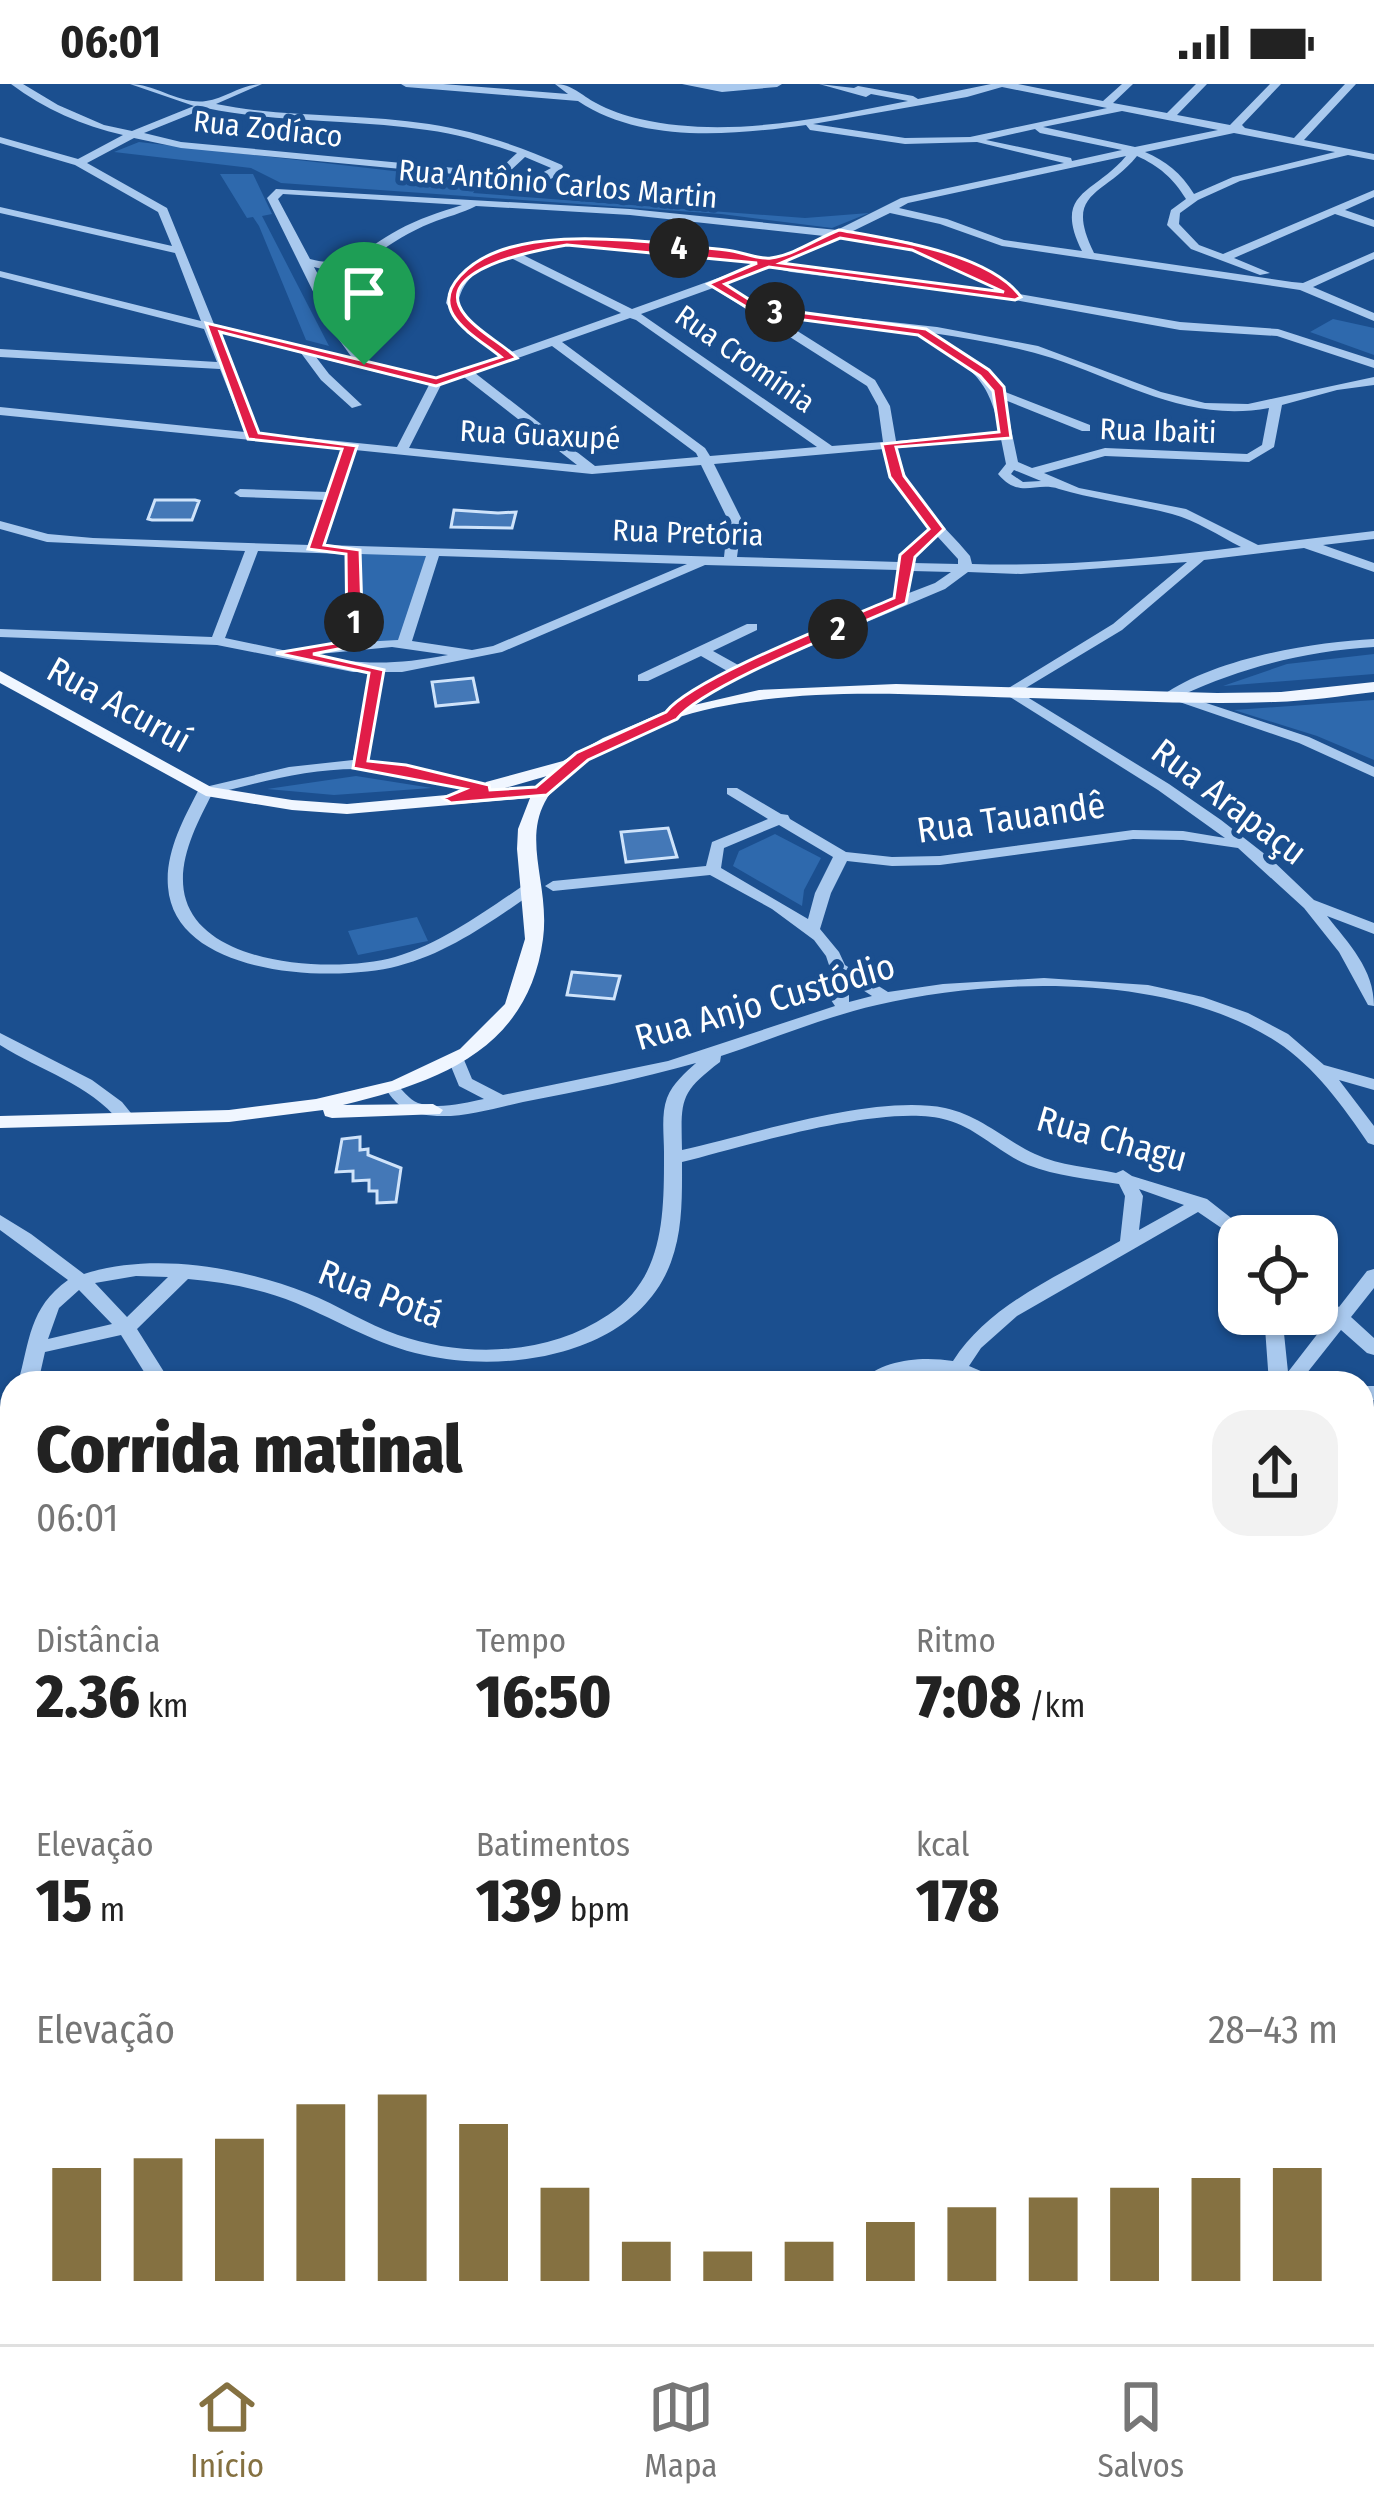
<!DOCTYPE html>
<html lang="pt">
<meta charset="utf-8">
<style>
:root{--surface:#fff;--page:#f2f2f2;--text:#222;--muted:#767676;--line:#e0e0e0;--accent:#857141}
body{margin:0;font-family:"Fira Sans Condensed",sans-serif;background:var(--page);color:var(--text);height:100vh;display:flex;flex-direction:column;font-size:45px;white-space:nowrap}
*{box-sizing:border-box;margin:0}
p{font-size:39px;color:var(--muted)}
.icon{flex:none;width:66px;height:66px;fill:none;stroke:currentColor;stroke-width:2;stroke-linecap:round;stroke-linejoin:round}
.map{position:relative;flex:1;overflow:hidden}
.side{position:absolute;left:0px;top:1287px;width:1374px;height:975px;display:flex;flex-direction:column;background:var(--surface);border-radius:36px 36px 0 0;box-shadow:0 3px 9px #0004}
.side>*{flex:none}
.tools{position:absolute;left:1218px;top:1131px;display:grid;gap:24px}
.tools a{display:grid;place-items:center;width:120px;height:120px;border-radius:24px;background:var(--surface);box-shadow:0 3px 9px #0004;font-size:60px}
.pin{position:absolute;display:grid;place-items:center;width:102px;height:102px;color:#fff;margin:-123px -51px;border-radius:50% 50% 50% 0;rotate:-45deg;box-shadow:0 0 12px #0007}
.pin .icon{rotate:45deg}
.km{position:absolute;width:60px;height:60px;margin:-30px;border-radius:50%;background:#222;color:#fff;font-size:33px;line-height:60px;text-align:center}
.round{display:grid;place-items:center;flex:none;width:126px;height:126px;border-radius:36px;background:var(--page)}
.headline{display:flex;align-items:center;justify-content:space-between;height:204px;padding:0 36px}
h1{font-size:66px;font-weight:800;line-height:90px}
.stats{display:grid;grid-template-columns:repeat(3,1fr);gap:18px;height:204px;padding:12px 36px}
.stats div{display:grid;align-content:center}
.stats b{font-size:60px;font-weight:800}
.stats small{font-size:33px;font-weight:400}
.stats p{font-size:33px}
.chart{height:336px;padding:24px 36px}
.chart p{display:flex;justify-content:space-between}
.chart svg{width:100%;height:216px;margin-top:12px;stroke:var(--accent);stroke-width:6}
.status{display:flex;justify-content:space-between;align-items:center;height:84px;padding:0 60px;background:var(--surface);direction:ltr}
.status svg{height:33px;fill:currentColor}
.dock{display:flex;justify-content:space-around;align-items:center;height:168px;border-top:3px solid var(--line);background:var(--surface);font-size:33px;color:var(--muted)}
.dock a{display:grid;justify-items:center;gap:6px}
.dock .on{color:var(--accent)}
.map>svg:first-child{display:block}
</style>
<div class="status"><b>06:01</b><svg viewBox="0 0 49 12"><path d="M0 12V9h3v3zM5 12V6h3v6zM10 12V3h3v9zM15 12V0h3v12zM26 1h20v11H26zM47 4h2v5h-2z"/></svg></div>
<div class="map">
<svg width="1374" height="2260" viewBox="0 0 1374 2260">
<rect width="100%" height="100%" fill="#1b4f8f"/>
<path fill="#2e69ad" d="M139,58L481,97L473,109L805,134L869,129L832,144L721,130L281,99L251,84L114,68Z
M220,90H253L272,130L262,132L329,262L306,256L259,142L253,133L247,134Z
M1333,235L1374,244V271L1310,248Z
M357,468L429,471L404,559H358Z
M1374,570V590L1223,602L1287,580Z
M1374,616V676L1317,652L1234,626Z
M356,692L432,704L334,711L267,705Z
M775,750L821,774L804,806L802,822L733,782L739,767Z
M417,833L428,857L358,871L348,847Z"/>
<g fill="none" stroke-linecap="round" stroke-linejoin="round">
<path stroke="#9cc4f0" stroke-width="8" d="M1362,2034L1374,2035
M0,2054L12,2052"/>
</g>
<path fill="#4478b7" stroke="#cfe3fa" stroke-width="3" d="M155,416H195L199,417L192,436H152L148,435Z
M454,426L498,429L516,428L512,444L451,443Z
M473,594L478,618L436,622L432,598Z
M668,744L677,773L626,778L621,748Z
M572,888L620,892L614,915L567,911Z
M360,1053V1066L368,1065V1071L401,1084L396,1118L377,1119V1107H369V1096L353,1097V1087L336,1088L342,1055Z"/>
<g fill="none" stroke-linecap="round" stroke-linejoin="round">
<path fill="#a9c9ee" fill-rule="evenodd" d="M11,0H23L58,21L104,41L132,47L194,22L130,0C155,0 181,21 206,17C226,14 241,0 262,0L216,20C286,34 359,29 429,40C476,47 519,62 562,81L563,83L555,93L525,106L475,92L181,64L134,54L87,79L167,124L214,240L353,275L332,246L267,114L276,105L630,125L837,146L901,114L1064,79L977,58L905,60L810,46L806,41C733,51 642,60 578,17L406,3L401,0H443L568,10L555,0C572,0 581,11 596,19C608,26 626,32 640,35C727,55 822,34 908,17L871,10L866,13L819,0L854,4L858,2L913,12L918,15L991,0H1018L1103,17L1122,0H1133L1113,19L1167,29L1196,0H1207L1177,31L1230,41L1270,0H1281L1242,41L1245,44L1294,54L1345,0H1356L1304,56L1374,70V76L1348,71L1240,97L1198,116L1180,129L1179,140L1199,161L1223,170L1374,106V113L1345,126L1374,136V143L1335,130L1234,174L1270,189L1260,191L1191,165L1167,141L1171,126L1186,115C1173,94 1159,82 1137,72C1104,113 1063,106 1094,169L1292,198L1303,199L1374,168V175L1313,203L1374,229V237L1300,206L1002,162L940,140L890,129L851,148L911,158L1010,199L1019,210L1180,238L1278,245L1374,276V284L1277,252L1180,246L1015,216L791,188L769,183L723,201L761,224L937,243L1038,262L1161,308L1205,319L1248,320L1374,293V301L1337,306L1282,321L1274,363L1249,378L1105,372L1044,389L1079,404L1186,425L1258,461L1374,447V455L1323,461L1374,479V488L1304,464L1204,476L1122,546L1019,608L1169,700L1221,736L1271,775L1314,816L1374,839V850L1327,832C1349,860 1374,885 1374,922L1368,921L1339,868L1304,824L1238,764L1183,756L1133,755L940,781L892,782L847,777L831,809L820,845L839,868L845,881L888,908L943,900L1044,894L1148,901L1203,913L1248,929L1288,950L1324,981L1374,995V1006L1339,996L1374,1042V1061L1368,1059C1343,1022 1315,983 1277,958C1171,889 996,893 877,921C824,933 773,955 721,972L720,978C679,1009 681,1016 682,1066C753,1050 875,1010 945,1024C979,1031 1005,1056 1035,1070C1060,1082 1090,1083 1116,1089L1123,1086L1132,1092L1207,1115L1254,1152H1239V1156L1198,1128L1017,1232L981,1264L969,1282L997,1294L1000,1299C975,1299 954,1288 929,1288C905,1288 884,1299 859,1299C882,1275 922,1272 953,1277C990,1219 1061,1191 1120,1157L1125,1112L1119,1100C1089,1095 1056,1092 1028,1081C999,1069 977,1044 947,1036C886,1018 746,1062 682,1078C682,1111 683,1146 671,1178C637,1271 509,1290 424,1271C377,1261 339,1237 296,1219C262,1205 224,1198 188,1195L137,1245L171,1299H151L121,1251L45,1268L38,1299H18C30,1256 29,1224 68,1196L0,1146V1131L31,1150L84,1190C153,1168 240,1183 307,1209C338,1221 366,1240 398,1251C465,1274 547,1272 608,1231C665,1194 664,1129 664,1068C664,1051 661,1030 667,1014C673,999 685,989 696,979C639,995 581,1007 523,1018C490,1025 454,1037 421,1030C403,1027 395,1019 385,1004L394,999C402,1004 408,1015 418,1019C438,1026 464,1019 484,1015L459,1002L448,975L450,971H462L472,995L503,1011L668,977L835,922L831,916L833,893L826,872L814,856L772,825L710,791L553,807L545,802L553,797L706,782L712,758L768,735L727,710V704H737L781,730L788,731L790,735L846,768L892,773L940,772L1133,746L1183,747L1225,754L1158,706L1002,608L1113,540L1187,478L1021,490L968,488L945,505L758,584L720,604L672,636L665,632L681,615L729,588L701,572L648,597H638V591L747,540H757V546L713,567L740,582L894,515L898,486L705,481L502,568L402,588H384L367,676L401,681L488,701V707C455,709 420,692 388,687C328,679 269,696 212,710C196,741 175,781 186,816C207,884 338,889 395,873C442,859 484,828 524,801H536L538,804L536,807C492,837 449,869 398,882C333,899 175,893 168,803C165,769 183,736 198,707L201,704L289,683L353,676L369,588H353L217,561L0,553V545L212,553L245,467L47,458L0,445V437L48,450L93,454L310,461L325,416L240,413L234,409L240,405L328,408L343,365L0,331V323L245,348L220,285L0,273V265L217,278L204,245L0,193V187L201,237L175,169L0,129V123L172,162L158,128L75,81L0,59V53L78,75L123,51C83,42 44,25 11,0ZM1002,3L1107,24L970,53L905,54L813,40L967,13ZM206,24C279,39 354,35 427,46C458,50 487,59 517,69L503,82L476,86L181,58L144,49ZM1122,27L1218,46L1135,63L1043,43ZM1035,45L1040,49L1122,66L1072,77L1071,74L986,56ZM1234,49L1335,68L1233,93L1194,110C1181,89 1166,77 1145,68ZM1126,72C1095,110 1052,107 1082,167L1004,156L947,135L899,124L908,119ZM525,73L551,84L524,99L492,90L510,87ZM283,110L462,121C440,128 418,135 398,146C366,163 349,186 310,175L278,115ZM476,122L630,131L824,152C807,159 781,176 763,174C754,174 745,169 736,167C715,163 693,162 671,160C610,154 464,139 446,219L467,249L500,272L435,295L368,278L344,246L333,219C358,182 389,156 431,139C446,133 463,129 476,122ZM840,153L905,163L1002,203L1006,208L779,178ZM609,160L734,173L757,180L632,225L519,169L549,162ZM507,172L621,229L511,268L475,243L458,219C463,193 483,182 507,172ZM350,181L328,209L314,183L326,186ZM713,204L867,302L878,322L883,358L832,362L641,230ZM772,231L921,248V253C968,283 988,289 1000,348L896,357L890,322L875,296ZM630,234L636,236L817,363L710,372L705,364L562,258ZM217,248L301,269L321,296L352,324L362,321L329,290L316,273L429,301L397,363L258,349ZM932,249C972,255 1013,262 1052,274C1125,298 1189,339 1269,324L1262,361L1247,370L1105,364L1032,384L1018,378L1005,316L1082,347H1090V341L1000,306L987,287ZM552,262L696,369L698,373L595,382L475,289ZM464,293L577,381L409,364L441,301ZM1001,355L1006,380L998,390C1020,416 1035,397 1059,405C1096,416 1134,420 1172,430C1196,436 1219,452 1241,463C1152,474 1062,483 972,480L970,472C941,437 905,411 897,364ZM884,365C890,398 908,421 930,444L902,468L899,478L737,473L742,436L714,380ZM355,366L592,390L701,381L728,436L724,473L323,461ZM1014,386L1041,397L1023,398L1011,390ZM937,452L958,475V480L913,479L914,472ZM258,467L346,470L348,559L287,567L225,554ZM360,470L426,472L398,556L362,558ZM439,472L687,480L493,562L472,566L412,557ZM912,487L951,488L935,499L909,509ZM392,563L448,571C396,581 360,581 308,571ZM779,741L833,773L815,809L808,835L721,784L724,764ZM849,897L872,912L849,918ZM1139,1105L1184,1121L1139,1146L1143,1112ZM136,1192L168,1193L127,1233L95,1199ZM79,1206L112,1240L48,1255L59,1224Z
M682,0H782L777,3L722,8Z
M1374,555V563C1306,567 1244,583 1182,611L1309,653L1374,683V693L1299,659L1162,612C1212,575 1312,558 1374,555Z
M0,949L92,996L122,1018L135,1034L132,1038H120C89,1000 41,987 0,961Z
M1374,1185V1204L1351,1233L1374,1254V1271L1367,1269L1341,1246L1299,1299H1269L1264,1230H1282L1288,1288L1329,1235L1317,1224V1208L1339,1223L1367,1187Z
M1362,1302H1374V1316H1362Z
M12,1334V1357L7,1366L0,1368V1345L5,1336Z
M1362,1477H1374V1493H1362Z
M12,1694V1712L0,1716V1698Z
M1362,1751L1374,1758V1781L1362,1774Z
M1362,1829L1374,1831V1851L1362,1849Z
M0,1908L12,1910V1930L0,1928Z
M0,2160H12V2184H0Z
M1362,2206L1374,2207V2231L1362,2230Z
M134,2250H160L163,2260H137Z
M512,2250H538L541,2260H515Z
M875,2250H901L905,2260H879Z
M1255,2250H1281L1286,2260H1260Z"/>
<path fill="#f0f6ff" fill-rule="evenodd" d="M0,587L211,703L292,716L347,720L491,707L483,702L486,698L563,677L603,654L664,628L759,606L896,600L1217,609L1281,608L1374,598V608C1341,612 1308,617 1275,618C1193,621 1111,616 1030,614C881,611 709,590 580,681C504,734 552,787 543,855C528,966 438,998 343,1021L433,1020L443,1026L440,1030L332,1034L325,1032L323,1026L229,1038L0,1044V1032L229,1026L316,1015L392,997L460,965L505,920L525,855L517,765L518,745L530,714L347,730L292,726L206,712L0,599ZM547,692L537,703L494,707L498,706Z
M1362,1989H1374V2013H1362Z
M12,2004V2028L0,2030V2006Z
M1362,2062L1374,2063V2089L1362,2088Z
M12,2078V2104L0,2106V2080Z"/>
</g>
<path fill="#e11d48" stroke="#fff" stroke-width="3" fill-rule="evenodd" d="M839,146C890,155 989,169 1021,213L1015,216L769,183L725,200L761,223L926,245L989,286L1004,303L1011,354L896,363L904,392L944,445L915,473L906,519C859,541 703,601 677,635L588,676L547,711L451,719L443,714L465,705L353,684L369,589L276,569L347,557L346,470L308,465L342,365L248,355L206,239L436,294L501,273C474,251 427,228 460,192C513,133 655,160 726,166C740,167 758,176 771,174C794,171 818,154 839,146ZM840,154L912,166L1004,208L781,179ZM567,161L757,179L708,200L758,230L918,251L980,292L993,307L999,348L882,360L890,393L929,445L900,471L894,514C846,535 692,594 666,628L576,669L536,703L490,706L489,701L406,681L368,677L384,586L313,570L363,560L360,466L324,461L357,362L259,349L220,248L436,302L517,274C502,259 478,248 465,231C427,184 544,165 567,161Z"/>
<g text-anchor="middle" dominant-baseline="central" stroke-width="10" stroke-linejoin="round" paint-order="stroke">
<g font-size="30" fill="#fff" stroke="#1b4f8f">
<text transform="translate(268 45) rotate(6)">Rua Zodíaco</text>
<text transform="translate(558 100) rotate(5)">Rua Antônio Carlos Martin</text>
<text transform="translate(745 275) rotate(35)">Rua Cromínia</text>
<text transform="translate(1158 347) rotate(2)">Rua Ibaiti</text>
<text transform="translate(540 351) rotate(3)">Rua Guaxupé</text>
<text transform="translate(688 449) rotate(2)">Rua Pretória</text>
</g>
<g font-size="36" fill="#fff" stroke="#1b4f8f">
<text transform="translate(119 621) rotate(29)">Rua Acuruí</text>
<text transform="translate(1229 718) rotate(37)">Rua Arapaçu</text>
<text transform="translate(1011 734) rotate(-8)">Rua Tauandê</text>
<text transform="translate(765 918) rotate(-16)">Rua Anjo Custódio</text>
<text transform="translate(1112 1055) rotate(16)">Rua Chagu</text>
<text transform="translate(381 1210) rotate(21)">Rua Potá</text>
</g>
</g>
</svg>
<div class="tools">
<a><svg class="icon" aria-label="locate" viewBox="0 0 24 24"><circle cx="12" cy="12" r="6"/><path d="M12 2v4M12 18v4M2 12h4M18 12h4"/></svg></a>
</div>
<div class="pin" style="left:364px;top:281px;background:#1e9e55"><svg class="icon" aria-label="arrive" viewBox="0 0 24 24"><path d="M6 21V4h12l-3 4 3 4H6"/></svg></div>
<b class="km" style="left:354px;top:538px">1</b>
<b class="km" style="left:838px;top:545px">2</b>
<b class="km" style="left:775px;top:228px">3</b>
<b class="km" style="left:679px;top:164px">4</b>
<section class="side">
<div class="headline"><div><h1>Corrida matinal</h1><p>06:01</p></div><a class="round"><svg class="icon" aria-label="share" viewBox="0 0 24 24"><path d="M12 15V3M7 8l5-5 5 5M5 13v7h14v-7"/></svg></a></div>
<div class="stats">
<div><p>Distância</p><b>2.36<small> km</small></b></div>
<div><p>Tempo</p><b>16:50</b></div>
<div><p>Ritmo</p><b>7:08<small> /km</small></b></div>
</div>
<div class="stats">
<div><p>Elevação</p><b>15<small> m</small></b></div>
<div><p>Batimentos</p><b>139<small> bpm</small></b></div>
<div><p>kcal</p><b>178</b></div>
</div>
<div class="chart"><p><span>Elevação</span>28–43 m</p>
<svg viewBox="0 0 160 44" preserveAspectRatio="none"><path d="M5 44V21M15 44V19M25 44V15M35 44V8M45 44V6M55 44V12M65 44V25M75 44V36M85 44V38M95 44V36M105 44V32M115 44V29M125 44V27M135 44V25M145 44V23M155 44V21"/></svg>
</div>
</section>
</div>
<nav class="dock">
<a class="on"><svg class="icon" aria-label="home" viewBox="0 0 24 24"><path d="M3 11l9-7 9 7M6 9v11h12V9"/></svg>Início</a>
<a><svg class="icon" aria-label="map" viewBox="0 0 24 24"><path d="M3 6l6-2 6 2 6-2v14l-6 2-6-2-6 2zM9 4v14M15 6v14"/></svg>Mapa</a>
<a><svg class="icon" aria-label="saved" viewBox="0 0 24 24"><path d="M7 4h10v16l-5-4-5 4z"/></svg>Salvos</a>
</nav>
